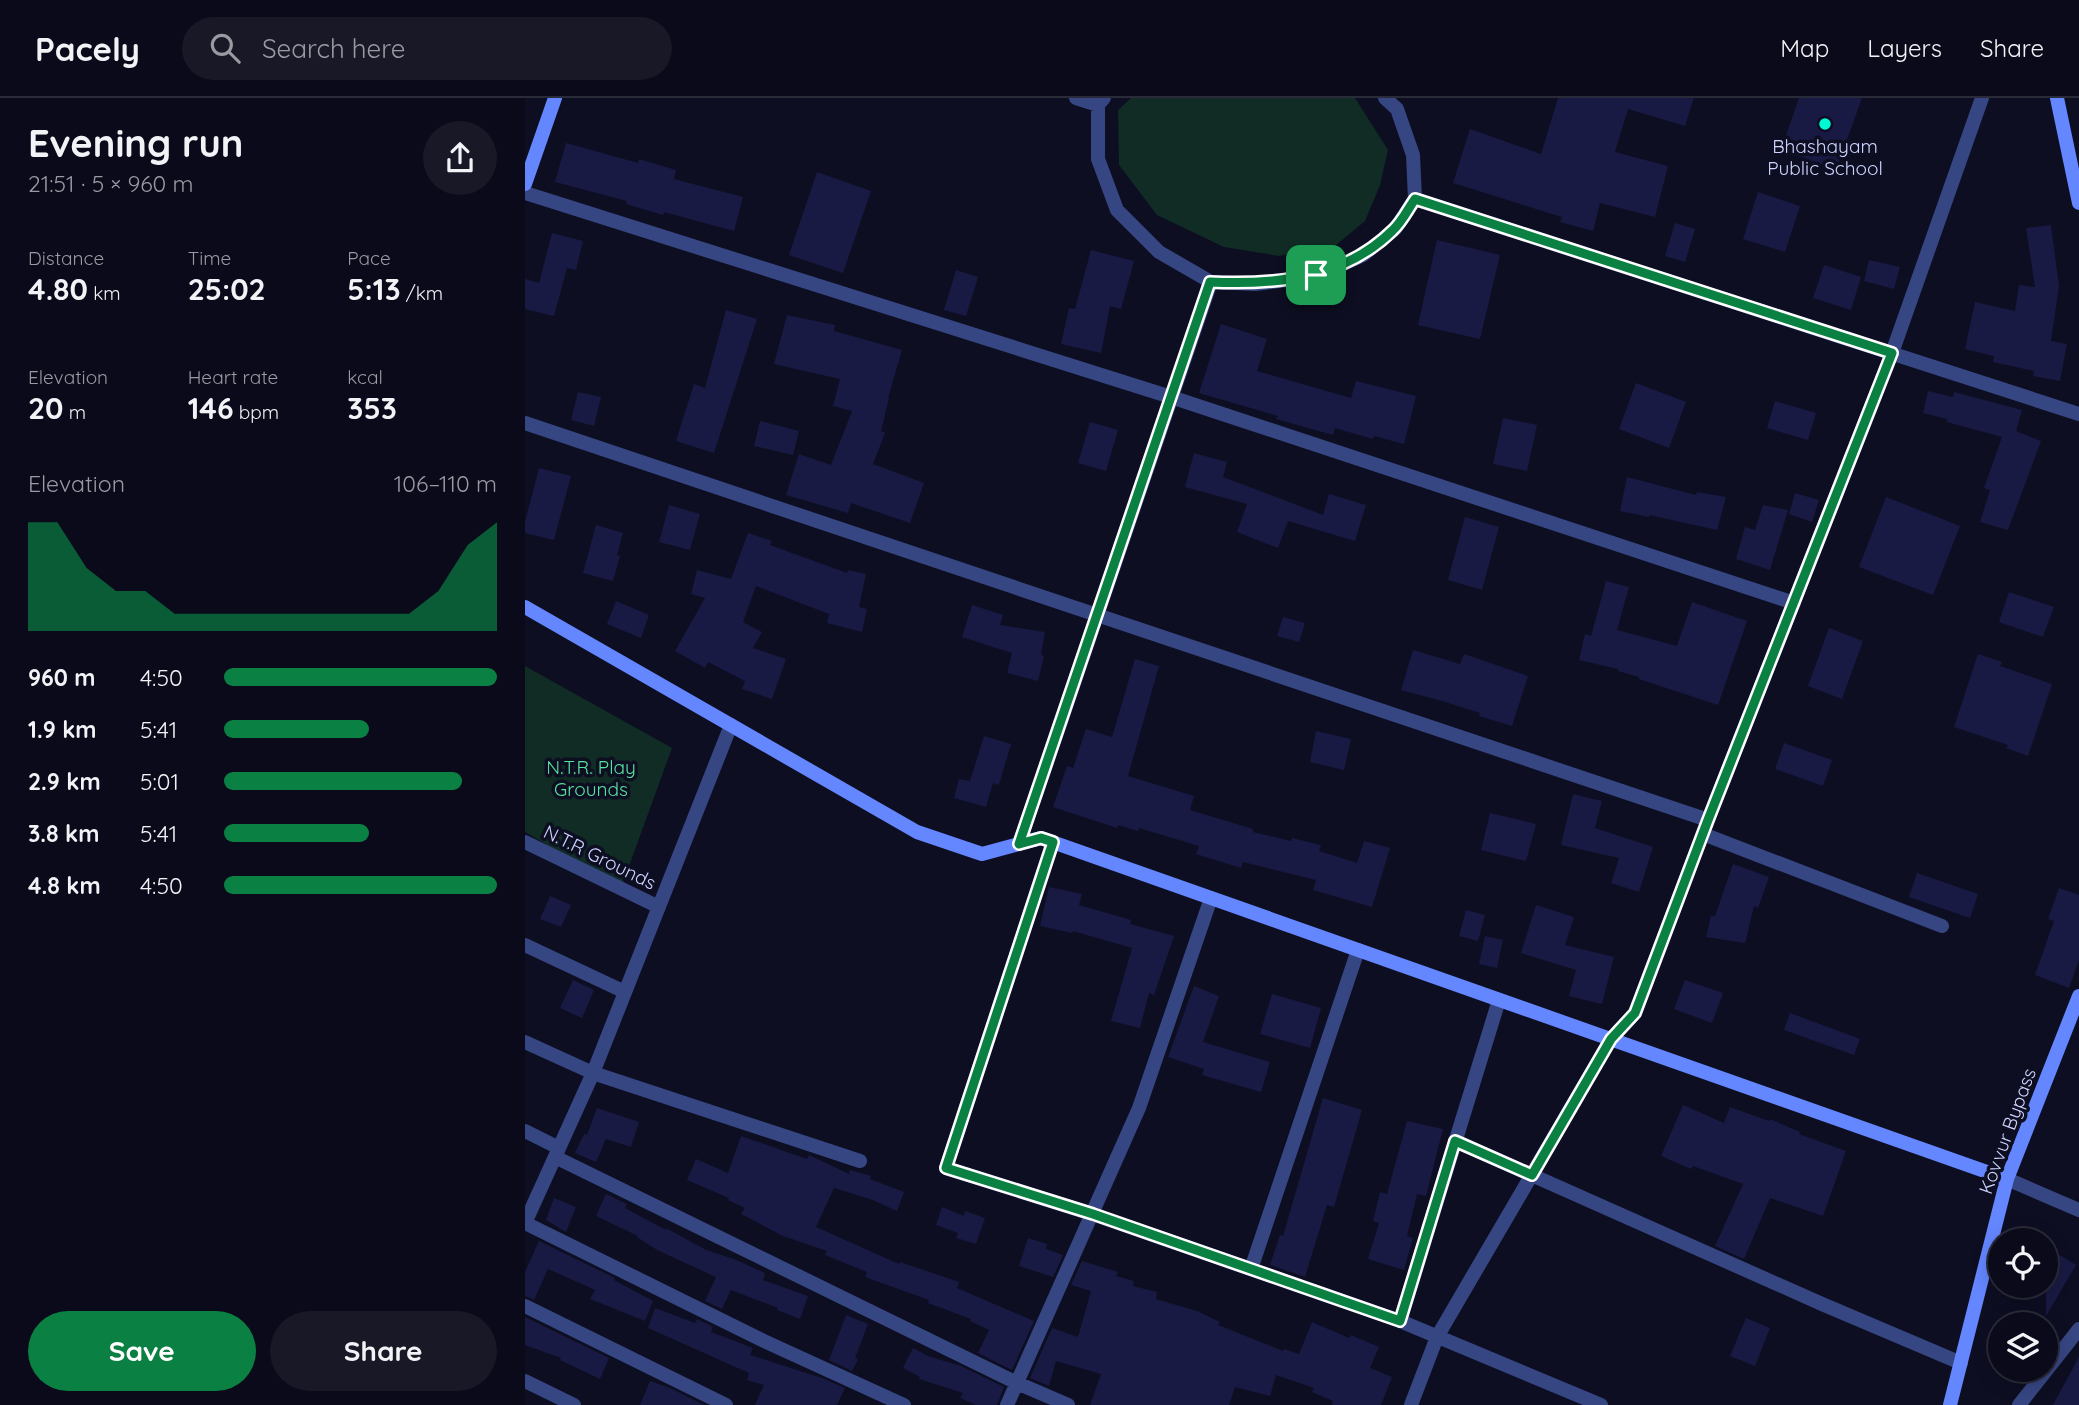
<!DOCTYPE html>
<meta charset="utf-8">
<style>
:root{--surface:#0a0a1a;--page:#181827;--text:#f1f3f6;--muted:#999aa2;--line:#2a2b39;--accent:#0b8043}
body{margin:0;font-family:Quicksand,sans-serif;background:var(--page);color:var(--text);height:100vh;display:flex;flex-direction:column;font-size:26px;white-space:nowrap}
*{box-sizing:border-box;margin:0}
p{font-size:23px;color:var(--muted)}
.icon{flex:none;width:38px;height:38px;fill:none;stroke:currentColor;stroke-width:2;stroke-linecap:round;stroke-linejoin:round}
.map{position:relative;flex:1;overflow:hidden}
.side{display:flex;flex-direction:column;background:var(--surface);width:525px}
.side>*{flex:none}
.fabs{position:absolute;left:1463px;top:1130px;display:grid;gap:14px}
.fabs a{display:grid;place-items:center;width:70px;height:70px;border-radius:50%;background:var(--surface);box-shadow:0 4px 18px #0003,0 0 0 2px var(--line);font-size:35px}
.pin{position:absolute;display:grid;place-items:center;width:60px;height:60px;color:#fff;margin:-30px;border-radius:14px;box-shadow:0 4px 10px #0006}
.round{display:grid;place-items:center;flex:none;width:74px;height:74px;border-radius:37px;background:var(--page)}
.overview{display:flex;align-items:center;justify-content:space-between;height:119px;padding:0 28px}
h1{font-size:38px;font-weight:700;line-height:52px}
.metrics{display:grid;grid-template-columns:repeat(3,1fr);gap:10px;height:119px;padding:7px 28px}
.metrics div{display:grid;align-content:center}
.metrics b{font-size:30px;font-weight:700}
.metrics small{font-size:19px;font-weight:400}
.metrics p{font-size:19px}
.chart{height:196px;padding:14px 28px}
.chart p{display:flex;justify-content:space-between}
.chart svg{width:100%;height:126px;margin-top:7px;fill:var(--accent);opacity:.7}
.button{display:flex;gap:14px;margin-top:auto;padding:14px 28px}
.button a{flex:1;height:80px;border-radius:42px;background:var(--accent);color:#fff;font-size:28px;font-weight:700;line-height:80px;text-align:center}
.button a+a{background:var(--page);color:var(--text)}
ul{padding:0 28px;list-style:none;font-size:23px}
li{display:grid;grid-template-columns:112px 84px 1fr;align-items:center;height:52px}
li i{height:18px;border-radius:9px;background:var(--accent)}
header{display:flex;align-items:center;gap:42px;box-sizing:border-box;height:98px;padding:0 35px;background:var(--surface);border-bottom:2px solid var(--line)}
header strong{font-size:33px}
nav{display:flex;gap:38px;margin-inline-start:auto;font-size:24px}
.search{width:490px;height:63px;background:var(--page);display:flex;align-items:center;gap:18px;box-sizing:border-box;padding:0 24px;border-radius:38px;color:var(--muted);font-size:26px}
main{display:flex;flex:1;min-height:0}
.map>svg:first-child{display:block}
</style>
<header>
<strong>Pacely</strong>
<div class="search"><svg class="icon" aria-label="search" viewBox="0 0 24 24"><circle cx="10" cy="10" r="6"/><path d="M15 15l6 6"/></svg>Search here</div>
<nav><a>Map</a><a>Layers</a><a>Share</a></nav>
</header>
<main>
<section class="side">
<div class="overview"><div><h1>Evening run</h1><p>21:51 · 5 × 960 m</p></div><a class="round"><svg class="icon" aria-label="share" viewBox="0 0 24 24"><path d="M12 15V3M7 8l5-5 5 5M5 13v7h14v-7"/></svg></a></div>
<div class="metrics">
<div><p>Distance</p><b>4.80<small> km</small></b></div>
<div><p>Time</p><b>25:02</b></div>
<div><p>Pace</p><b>5:13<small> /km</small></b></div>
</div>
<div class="metrics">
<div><p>Elevation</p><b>20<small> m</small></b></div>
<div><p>Heart rate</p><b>146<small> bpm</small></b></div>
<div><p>kcal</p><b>353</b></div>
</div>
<div class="chart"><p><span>Elevation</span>106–110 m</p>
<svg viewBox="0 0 160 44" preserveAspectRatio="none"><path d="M0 44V6L10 6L20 22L30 30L40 30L50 38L60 38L70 38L80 38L90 38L100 38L110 38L120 38L130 38L140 30L150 14L160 6V44z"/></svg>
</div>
<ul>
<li><b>960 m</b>4:50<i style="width:100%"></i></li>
<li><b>1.9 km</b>5:41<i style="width:53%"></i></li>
<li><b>2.9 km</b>5:01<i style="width:87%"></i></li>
<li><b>3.8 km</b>5:41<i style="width:53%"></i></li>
<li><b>4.8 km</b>4:50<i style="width:100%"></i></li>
</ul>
<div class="button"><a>Save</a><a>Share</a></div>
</section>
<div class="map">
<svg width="1554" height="1307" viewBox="0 0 1554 1307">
<rect width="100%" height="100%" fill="#0d0e22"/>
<path fill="#102c24" d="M606,0H830L863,52L855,87L840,123L810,148L754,158L699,149L632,117L594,67L593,12Z
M0,568L147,650L96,790L0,734Z"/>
<path fill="#181a43" d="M1033,0H1169L1160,28L1103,11L1090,54L1143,68L1130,119L1075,105L1068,133L1035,124L1037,119L928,85L945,31L1016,56Z
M1274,0H1337L1311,72L1256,52Z
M41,45L113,65L114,61L151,72L149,81L218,99L209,133L139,114L138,117L101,106L102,103L30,84Z
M292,74L346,93L318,175L264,157Z
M1233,94L1275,108L1260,154L1218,141Z
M1150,125L1170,131L1160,164L1140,158Z
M1526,127L1534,188L1526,243L1542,246L1535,283L1508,278L1509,273L1468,264L1469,258L1440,251L1450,204L1490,213L1494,187L1510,189L1501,130Z
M27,135L58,143L51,172L42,170L29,218L0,211V181L14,185Z
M912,142L975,157L955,241L893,227Z
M566,152L609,163L596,211L585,208L576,255L536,246L544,210L550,211Z
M1344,162L1375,169L1369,191L1339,183Z
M1299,167L1336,179L1326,212L1288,200Z
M431,172L453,179L441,218L419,212Z
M201,212L232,221L189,355L151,343L169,286L180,290Z
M262,217L310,227L309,233L377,252L363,300H364L356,333L360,335L348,366L399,385L385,425L326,405L323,415L261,397L274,356L306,367L327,313L308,308L315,281L249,266Z
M696,226L742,241L732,273L826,300L831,283L891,298L879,346L849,338L848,341L810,330L808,337L751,321L753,318L674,295Z
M1111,285L1161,304L1144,350L1094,331Z
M1403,293L1428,299L1429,294L1497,312L1491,333L1516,343L1483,432L1455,424L1465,392L1459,390L1477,339L1422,324V321L1398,315Z
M53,294L76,299L69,328L46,322Z
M1250,303L1291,315L1283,342L1242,330Z
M978,320L1012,327L1002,373L968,366Z
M235,323L274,333L268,357L229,348Z
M565,324L593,332L581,373L553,365Z
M669,355L702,364L698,379L798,417L804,396L841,407L830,443L763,423L753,450L712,434L722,406L660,389Z
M14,370L46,378L29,442L0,435V424Z
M1102,379L1171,397L1172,394L1201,399L1192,432L1124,417V419L1095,413Z
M1270,395L1294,402L1287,424L1264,416Z
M1361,399L1435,428L1408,497L1334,469Z
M144,407L175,416L165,452L134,444Z
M1238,407L1263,412L1245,472L1211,461L1220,429L1230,432Z
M940,419L974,429L957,492L923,482Z
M71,427L98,435L92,457L95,458L88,483L58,475Z
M223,435L247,443L245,447L322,475L323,472L341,476L334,509L342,511L337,534L302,525L304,516L231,488L218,524L237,534L228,550L261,561L247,601L217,591L220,583L183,564L180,570L150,553L180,500L166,496L172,472L206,481Z
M1081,483L1104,489L1092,532L1152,548L1167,504L1222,523L1193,607L1114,581V579L1093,573V571L1054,562L1060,536L1066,538Z
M1484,494L1529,509L1518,539L1474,524Z
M91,503L124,517L116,540L82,526Z
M447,507L478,517L475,527L520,534L516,557L519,558L513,583L482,575L487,555L437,539Z
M758,519L780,525L774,544L752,538Z
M1304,530L1338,543L1317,601L1283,588Z
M888,552L935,566L939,556L1003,578L987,628L954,618L955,615L917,603L876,592Z
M1453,556L1477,564L1475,568L1527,586L1503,658L1481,650L1483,647L1429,629Z
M610,561L634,568L603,678L669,698L665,712L728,731V734L766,743L767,740L796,747L794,753L832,765L839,743L865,750L847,809L788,792L791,782L718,764L716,770L671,756L674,748L614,730L613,733L593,727L592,730L528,709L542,668L548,670L561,631L587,639Z
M791,633L826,641L819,672L785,664Z
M459,638L486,646L474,687L468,685L461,709L429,700L434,681L445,683Z
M1259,645L1307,662L1298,688L1250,671Z
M1048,696L1077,703L1070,730L1128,749L1114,794L1086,785L1094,760L1036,747Z
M965,715L1011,726L1001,763L956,752Z
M1208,766L1244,779L1233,810L1229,808L1220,845L1181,839L1186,818H1190Z
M1392,775L1453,796L1445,820L1384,799Z
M524,789L557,796L554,807L606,822L605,826L649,838L629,897L624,895L615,930L586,923L607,850L548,833L547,835L515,828Z
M1534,790L1554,797V862L1544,890L1510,877L1529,823L1523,821Z
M25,798L46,807L36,829L15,821Z
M1011,807L1049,819L1040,847L1089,859L1077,906L1044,898L1051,872L996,855Z
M941,812L960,817L953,843L934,838Z
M960,838L978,842L972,870L954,866Z
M48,882L69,892L57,920L35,910Z
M1160,882L1198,895L1187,925L1149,911Z
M669,888L694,898L678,944L745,964L736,994L677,977L679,971L643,959Z
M747,896L796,910L785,950L735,936Z
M1265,915L1335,941L1329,957L1259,932Z
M798,1000L837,1012L809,1109L802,1107L780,1179L745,1167L755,1137L758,1138Z
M1158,1007L1199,1025L1205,1009L1244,1023L1245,1021L1275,1034L1274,1036L1321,1053L1298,1118L1245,1100L1219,1161L1190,1148L1218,1086L1168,1068L1166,1071L1136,1058Z
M72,1010L114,1024L106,1049L81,1041L71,1064L50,1055L59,1036L62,1037Z
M882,1023L918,1031L901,1098L892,1096L882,1138L888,1140L879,1172L843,1161L854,1125L848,1123L855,1094L862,1096Z
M216,1038L282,1061L284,1057L324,1076L325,1072L346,1078L345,1081L379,1094L372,1113L345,1101L309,1090L291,1129L374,1166L375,1164L434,1184L432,1190L509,1223L487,1272L453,1255L464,1232L445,1223L446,1221L403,1205L404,1202L340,1179L342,1174L300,1157L302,1153L258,1138L216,1116L220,1110L203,1102L204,1100L162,1082L171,1061L203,1075Z
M81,1096L102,1106L100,1110L141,1132V1130L181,1152L209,1161L240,1175L238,1182L283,1198L275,1221L252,1212L253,1210L206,1192L197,1211L180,1203L191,1179L132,1152L112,1139L113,1138L71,1118Z
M29,1100L51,1109L41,1134L21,1122Z
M417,1109L439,1118L440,1113L460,1120L451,1146L431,1140L433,1135L411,1127Z
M503,1140L522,1146L521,1151L538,1157L528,1179L494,1168Z
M14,1143L90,1180L89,1182L128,1203L120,1223L65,1201L70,1192L23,1171L9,1202L0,1198V1174Z
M1528,1153L1551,1167L1521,1218V1166Z
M557,1163L593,1174L591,1178L609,1183L608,1188L632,1194L631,1201L672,1213L695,1224L693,1227L758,1253L759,1251L774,1256L787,1224L824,1240L826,1237L854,1249L845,1270L867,1279L856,1307H807L808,1303L787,1294L789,1290L751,1277L745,1298L710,1289L704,1307H565L576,1276L531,1263L524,1288L505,1280L527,1230L553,1239L566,1193L546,1187Z
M130,1210L170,1225L172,1221L188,1229L186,1234L228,1250L225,1257L297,1280L320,1290L312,1307H230L239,1287L222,1282L224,1275L123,1230Z
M321,1217L343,1226L330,1260L333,1261L327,1273L304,1262Z
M0,1219L84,1260L75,1281L35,1262L36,1260L0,1247Z
M1221,1220L1245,1230L1230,1268L1205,1258Z
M388,1250L403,1258L436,1268L479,1289L472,1307H451L435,1300L438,1295L394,1281L395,1279L378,1270Z
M1554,1259V1307H1528Z
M125,1283L145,1290L179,1307H115Z"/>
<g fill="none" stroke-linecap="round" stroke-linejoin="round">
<path stroke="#364682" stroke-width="14" d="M551,0L573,7
M579,0L573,7V61L592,112L634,154L686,184L731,186L791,178L838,157L870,131L890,101L888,57L872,11L860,0
M0,95L646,299L1269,505
M890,101L1554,316
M0,325L1183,722
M1178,736L1417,828
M0,744L134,809
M528,744L421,1070L567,1116L875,1223L1076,1307
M494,746L686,184
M0,847L100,894
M0,944L68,975L335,1063
M0,1033L34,1050
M930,1043L1297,1206L1436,1265
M30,1059L492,1285L543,1307
M1482,1081L1554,1112
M0,1125L68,975L206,627
M0,1125L239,1243L379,1307
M726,1171L833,852
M0,1208L201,1307
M875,1223L974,902
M0,1283L49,1307
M482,1307L614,1010L686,800
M886,1307L912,1239L1086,941L1110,915L1183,722L1367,255L1457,0
M1494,1307L1554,1231"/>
<path stroke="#6486ff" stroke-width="14" d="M1532,0L1554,105
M0,86L30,0
M0,509L392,734L457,756L516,740L1482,1081
M1425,1307L1482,1081L1554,898"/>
</g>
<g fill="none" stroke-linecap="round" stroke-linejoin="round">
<g stroke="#fff" stroke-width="14">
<path id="route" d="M890,101L1367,255L1183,722L1110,915L1086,941L1007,1077L930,1043L875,1223L568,1116L421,1070L528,744L516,740L494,746L685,184C751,187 819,181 868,132C877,124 883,111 890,101Z"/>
</g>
<use href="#route" stroke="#0b8043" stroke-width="9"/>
</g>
<circle fill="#00f8d5" stroke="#0d0e22" stroke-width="2.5" cx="1300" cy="26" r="7"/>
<g text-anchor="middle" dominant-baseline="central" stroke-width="7" stroke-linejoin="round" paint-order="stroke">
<g font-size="19" fill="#cdd4ff" stroke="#0d0e22">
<text x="1300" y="48">Bhashayam<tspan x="1300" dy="22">Public School</tspan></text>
</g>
<g font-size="19" fill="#57e29d" stroke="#0d0e22">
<text x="66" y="669">N.T.R. Play<tspan x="66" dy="22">Grounds</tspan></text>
</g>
<g font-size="19" fill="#cdd4ff" stroke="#0d0e22">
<text transform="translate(75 759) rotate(26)">N.T.R Grounds</text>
<text transform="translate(1482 1033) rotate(-70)">Kovvur Bypass</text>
</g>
</g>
</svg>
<div class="fabs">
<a><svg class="icon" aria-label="locate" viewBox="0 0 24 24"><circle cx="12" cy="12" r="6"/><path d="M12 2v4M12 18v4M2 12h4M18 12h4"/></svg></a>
<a><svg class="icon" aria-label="layers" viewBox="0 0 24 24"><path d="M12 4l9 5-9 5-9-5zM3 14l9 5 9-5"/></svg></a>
</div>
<div class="pin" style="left:791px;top:177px;background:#1e9e55"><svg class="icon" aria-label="arrive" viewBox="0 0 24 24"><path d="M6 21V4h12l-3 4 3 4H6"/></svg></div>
</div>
</main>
